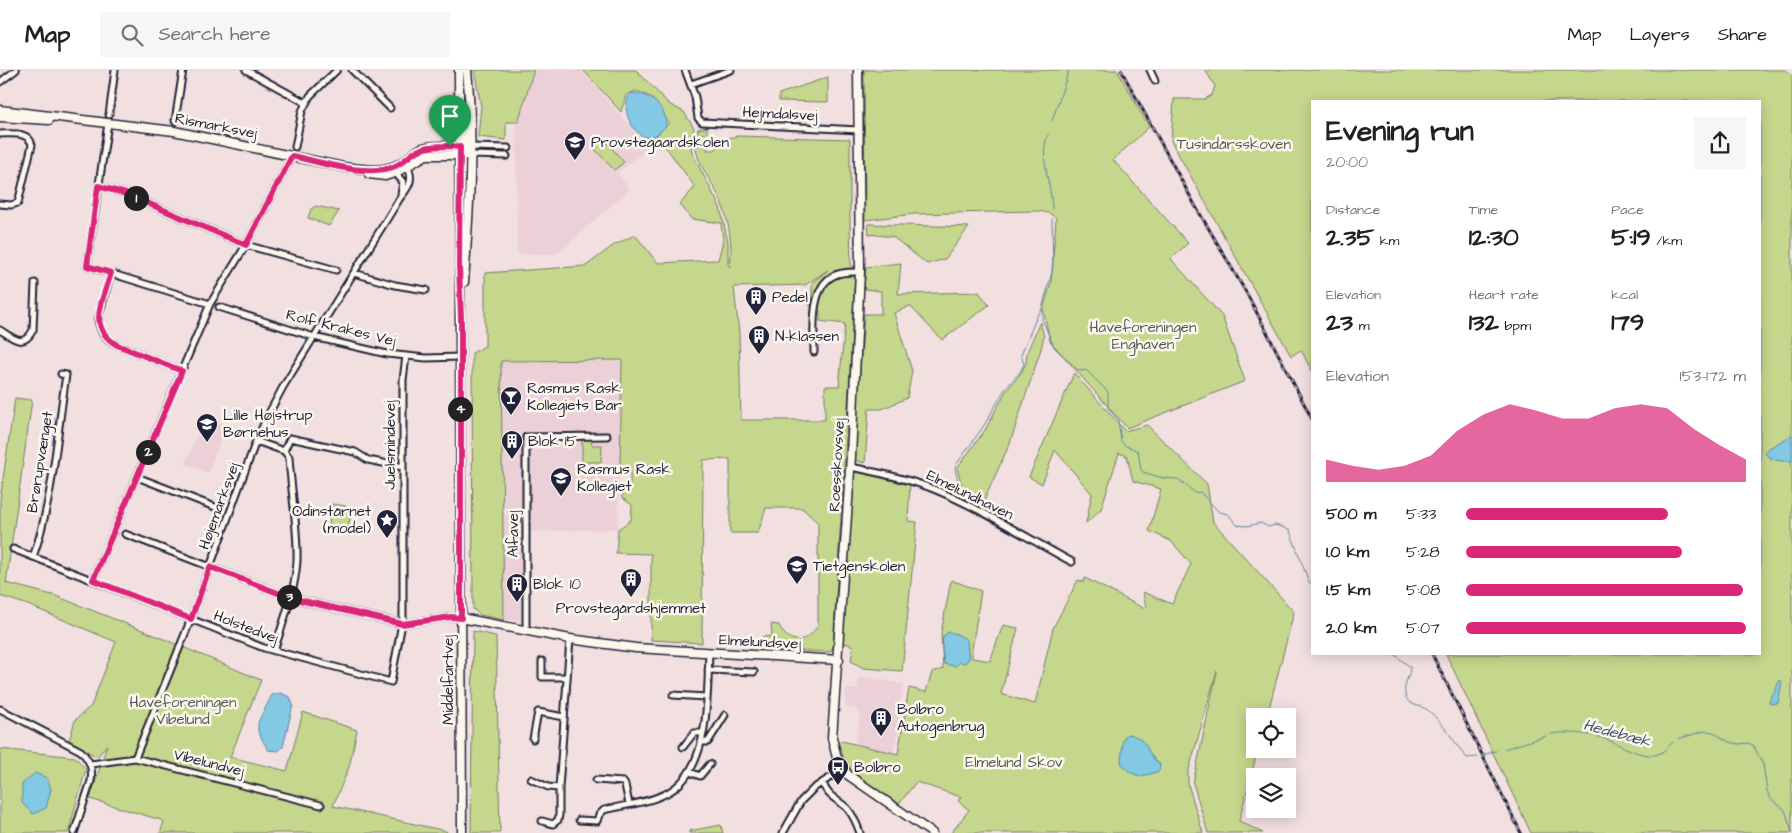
<!DOCTYPE html>
<meta charset="utf-8">
<style>
:root{--surface:#fff;--page:#f6f6f6;--text:#202124;--muted:#757577;--line:#e0e0e0;--accent:#db2777}
body{margin:0;font-family:"Architects Daughter",sans-serif;background:var(--page);color:var(--text);height:100vh;display:flex;flex-direction:column;font-size:19px;white-space:nowrap}
*{box-sizing:border-box;margin:0}
p{font-size:16px;color:var(--muted)}
.icon{flex:none;width:28px;height:28px;fill:none;stroke:currentColor;stroke-width:2;stroke-linecap:round;stroke-linejoin:round}
.map{position:relative;flex:1;overflow:hidden}
.details{position:absolute;left:1311px;top:30px;width:450px;height:555px;display:flex;flex-direction:column;background:var(--surface);border-radius:0px;box-shadow:0 2px 12px #0003}
.details>*{flex:none}
.fabs{position:absolute;left:1246px;top:638px;display:grid;gap:10px}
.fabs a{display:grid;place-items:center;width:50px;height:50px;border-radius:0px;background:var(--surface);box-shadow:0 2px 12px #0003;font-size:25px}
.pin{position:absolute;display:grid;place-items:center;width:42px;height:42px;color:#fff;margin:-51px -21px;border-radius:50% 50% 50% 0;rotate:-45deg;box-shadow:0 0 5px #0007}
.pin .icon{rotate:45deg}
.km{position:absolute;width:25px;height:25px;margin:-12px;border-radius:50%;background:#222;color:#fff;font-size:14px;line-height:25px;text-align:center}
.round{display:grid;place-items:center;flex:none;width:52px;height:52px;border-radius:0px;background:var(--page)}
.headline{display:flex;align-items:center;justify-content:space-between;height:85px;padding:0 15px}
h1{font-size:28px;font-weight:800;line-height:38px}
.metrics{display:grid;grid-template-columns:repeat(3,1fr);gap:8px;height:85px;padding:5px 15px}
.metrics div{display:grid;align-content:center}
.metrics b{font-size:25px;font-weight:800}
.metrics small{font-size:14px;font-weight:400}
.metrics p{font-size:14px}
.chart{height:140px;padding:10px 15px}
.chart p{display:flex;justify-content:space-between}
.chart svg{width:100%;height:90px;margin-top:5px;fill:var(--accent);opacity:.7}
ul{padding:0 15px;list-style:none;font-size:16px}
li{display:grid;grid-template-columns:80px 60px 1fr;align-items:center;height:38px}
li i{height:12px;border-radius:6px;background:var(--accent)}
header{display:flex;align-items:center;gap:30px;box-sizing:border-box;height:70px;padding:0 25px;background:var(--surface);border-bottom:1px solid var(--line)}
header strong{font-size:24px}
nav{display:flex;gap:28px;margin-inline-start:auto;font-size:18px}
.search{width:350px;height:45px;background:var(--page);display:flex;align-items:center;gap:12px;box-sizing:border-box;padding:0 18px;border-radius:0px;color:var(--muted);font-size:19px}
.map>svg:first-child{display:block}
</style>
<header>
<strong>Map</strong>
<div class="search"><svg class="icon" aria-label="search" viewBox="0 0 24 24"><circle cx="10" cy="10" r="6"/><path d="M15 15l6 6"/></svg>Search here</div>
<nav><a>Map</a><a>Layers</a><a>Share</a></nav>
</header>
<div class="map">
<svg width="1792" height="763" viewBox="0 0 1792 763">
<rect width="100%" height="100%" fill="#f2e0e0"/>
<filter id="ink" filterUnits="userSpaceOnUse"><feTurbulence type="fractalNoise" baseFrequency=".02" numOctaves="2"/><feDisplacementMap in="SourceGraphic" scale="10" xChannelSelector="R" yChannelSelector="G"/><feConvolveMatrix kernelMatrix="1 2 1 2 8 2 1 2 1" color-interpolation-filters="sRGB"/></filter>
<g filter="url(#ink)">
<path fill="#ecd0d7" d="M538,0H581L649,78L617,104L630,119L557,184H517L516,44L533,4Z
M622,290L618,459L522,462L521,551L504,550L501,291Z
M205,346L226,355L208,403L185,394Z
M867,607L904,614L899,640V658L893,684L855,674L860,644L856,639L845,637L846,619H858V608Z"/>
<path fill="#c4d78c" stroke="#737c64" fill-rule="evenodd" d="M474,0H534L518,52H506V70L478,67L481,36Z
M583,0H636L669,34L684,42L694,58L690,70L692,83L720,137L728,172V194L730,197C733,175 729,150 720,129C709,104 689,88 698,59L707,57V63L701,64L700,69L707,73V80H715L724,69L737,66L850,69V150L851,196H855C850,323 840,450 833,578L830,582L762,579V567L772,566L771,554L779,555C788,576 807,574 818,555V453L802,438H766L758,463H730V389L703,390L702,573L651,570V484L616,483L618,459L631,450L632,435L621,427L630,417V401L620,396L622,290L501,291L504,550L480,545L473,539L472,283L485,276V203L586,196L614,175L635,165L658,193L718,190L723,171L721,153L691,149L680,134L695,117L668,80L655,67L669,53L651,27L636,21L626,25L621,42ZM828,200L812,213V225L809,235L816,241H820V251L845,254L839,316H825V350H741L739,263L734,217L805,215Z
M864,0H1117L1149,57L1113,90L1188,173L1171,189L1222,246L1245,311L1127,358L1050,271L1043,239L1051,213L1056,148C1049,142 1042,141 1034,141L914,144L865,150Z
M1205,0H1785L1792,5V763H1531L1446,584H1760V31H1312V302L1301,280L1291,286L1171,71L1174,29H1205L1212,25L1215,16Z
M828,7V32L779,31V24Z
M603,68L624,92L614,100L593,77Z
M316,136L339,141L329,156L308,148L311,139Z
M868,154L969,157L945,189L927,194L893,167L869,164Z
M901,193L898,224L979,222L989,235L942,270L910,236L894,243L912,301L907,328L882,339H869L865,393L854,390L864,244H881V221L864,219L866,197Z
M1040,252L1044,266L1041,279L1010,373L981,437L965,428L957,398L985,360L1006,321L1021,303L1026,293L1027,282Z
M1074,303L1125,361L1147,355L1207,414L1213,452L1294,542L1267,646H1255V679H1258L1239,751L1263,763H1208L1193,713L1217,601L1188,703V714L1203,763H951L969,740L958,731L961,727L916,712L899,734L854,706L845,692L837,670L898,684L909,618L926,622L932,602L943,599L941,563L951,510L981,521L972,579V588L990,591L1003,555L1018,558L1001,624L1035,634L1053,558L1078,510L1084,512L1085,508L1145,539L1147,535L1145,534L1143,522L1172,534L1191,494L1171,471L1149,461L1161,419L1133,411L1127,386L1119,383L1101,439L1086,453L1092,424L1055,380L1042,414L1029,407Z
M15,328L32,330L6,513L56,526L147,562L261,610L230,687L287,701L303,642L357,660L349,697L333,736L446,761L448,763H160L164,751L90,729L107,675L97,687L69,671L75,650L91,636L116,572L28,535L0,526V429Z
M582,369H591L592,375H602L601,392H582Z
M854,401L910,415L908,451L917,452L902,601L863,598L851,591L853,576L842,572Z
M331,434L346,436V439L351,446L348,457L330,458L329,448Z
M473,561L496,566L500,763H471Z
M0,679L75,687L86,699L68,763H0Z
M721,755L723,763H689V761Z"/>
<path fill="#83c9e4" stroke="#5c86a0" d="M632,23C649,23 668,38 666,56C663,59 658,64 654,66C639,76 615,38 632,23Z
M1792,365V391C1782,391 1771,392 1765,383L1769,378Z
M949,562L957,564L967,570L969,589L965,593L960,592L955,596L944,594L942,578L943,566Z
M1780,610L1782,612L1778,633L1770,634L1769,632Z
M281,623L290,627L293,635L283,677L278,681L268,680L258,662V652L272,625Z
M1129,664C1151,670 1145,685 1160,694L1159,701C1140,708 1134,708 1121,693L1123,670L1126,665Z
M35,703L47,708L51,719L46,738L33,744L22,733V714Z"/>
<g fill="none" stroke-linecap="round" stroke-linejoin="round">
<path stroke="#5c86a0" stroke-width="1" d="M1052,51L1069,0
M1048,65C1038,86 1052,116 1052,139
M1052,149L1053,198L1042,239V249L1054,277L1077,299L1082,301L1086,300L1108,322V338L1118,350L1121,371L1124,375L1138,381L1141,400L1143,402L1163,408L1178,409L1195,423L1200,422L1219,442L1228,444L1237,455L1247,456L1261,453L1268,457L1275,455L1285,458L1290,461L1309,512L1312,514
M963,426L955,400L956,395L983,357L1005,319L1020,302L1024,294L1021,285L1037,246L1042,239
M1394,584L1410,597C1410,606 1403,614 1405,624C1408,638 1421,634 1429,641C1444,654 1454,672 1467,688L1477,687
M1551,664C1563,661 1594,664 1606,669C1618,674 1641,687 1654,685C1663,684 1667,677 1673,672
M1678,669L1704,661L1713,662L1729,672L1739,674L1748,673L1753,675L1763,694L1767,721L1770,728L1785,740L1792,762
M1504,679L1546,666
M1483,685L1496,681"/>
<g stroke="#22223b" stroke-width="9">
<path id="street" d="M246,0L306,33
M352,0L390,38
M685,0L695,27L698,48L702,52L859,60
M1150,0L1155,11
M0,12L16,0
M691,14L731,0
M109,45L115,0
M175,51L183,0
M108,53L87,196L210,234
M0,64C12,64 29,61 32,75L18,133L11,135L0,134
M295,77L302,41L310,26L337,0
M470,77L508,78
M470,85L507,86
M398,101V106L403,112L401,125
M98,116L126,124L246,175L336,200
M111,203L98,249C100,262 105,269 117,275L182,301
M354,203L395,215L426,220
M219,237L314,267L387,284L426,288L460,287
M0,260C13,268 23,279 33,260L35,213
M814,282C814,259 810,218 833,206C842,201 852,202 860,202
M256,371L284,381L289,387C291,421 298,457 297,491C295,522 283,552 274,581
M284,381L290,368L355,382L368,390L403,397
M851,397C880,403 909,409 936,420C984,440 1027,468 1072,492
M137,407L220,439
M125,464L291,528L402,554L451,547L461,548
M13,479L264,578L391,612L403,548V310L406,286
M33,487C53,431 57,364 66,305L61,304
M93,510L210,234L246,175L292,86
M526,561V367L607,366
M542,591V607H567
M708,600L754,602
M673,625L706,627
M0,639L81,681C90,691 93,698 91,711L74,763
M533,669L538,642L564,647
M701,672H708L725,645
M683,677L694,663H703
M135,688L191,549L256,371L267,347L283,317L400,128C410,116 414,109 407,95
M91,694L135,688L321,735
M690,702L700,706L710,694
M531,709L548,717L559,718
M596,710L623,712L625,715L629,734
M823,712C826,726 837,729 847,738C853,745 857,754 860,763
M579,750L597,751L599,745L604,740C624,735 648,733 667,723C711,700 707,625 709,582
M542,751L553,754L558,750L559,745V718L570,569
M783,763L801,731L814,718L843,699"/>
</g>
<g stroke="#22223b" stroke-width="11">
<path id="secondary" d="M459,0L462,763
M858,0L860,202L851,386L832,668L837,688L848,705L932,763
M0,40L174,61L343,97C362,99 383,104 401,93C409,89 414,81 423,78C438,74 455,77 470,77
M0,47L49,50
M464,51L465,77L468,82
M369,104L385,106L395,103L426,85H465
M464,212C469,142 474,71 467,0
M461,548L570,569L636,578L839,590"/>
</g>
<use href="#street" stroke="#fbf7ec" stroke-width="5"/>
<use href="#secondary" stroke="#fbf7ec" stroke-width="8"/>
<g stroke="#22223b" stroke-width="3">
<path id="rail" d="M1121,0L1196,137L1247,224L1312,349
M1432,584L1521,763"/>
</g>
<use href="#rail" stroke="#fbf7ec" stroke-width="1" stroke-dasharray="4" stroke-linecap="butt"/>
</g>
</g>
<g fill="none" stroke-linecap="round" stroke-linejoin="round" filter="url(#ink)">
<g stroke="#fff" stroke-width="10">
<path id="route" d="M450,76L460,77L459,196L461,247V548L451,547L402,554L291,528L210,497L191,549L93,510L182,301L117,275C86,257 103,230 111,203L87,196L98,116L126,124L246,175L292,86C321,92 364,107 393,97C402,94 407,87 415,82C426,76 438,76 450,76Z"/>
</g>
<use href="#route" stroke="#db2777" stroke-width="6"/>
</g>
<defs>
<g id="school-pin" transform="scale(1.125)"><path d="M0 17L-7.5 6A9.5 9.5 0 1 1 7.5 6Z" fill="#22223b" stroke="#fbf7ec"/><path d="M0-5L7-2L0 1L-7-2ZM-4 1L0 2.5L4 1V4Q0 6-4 4Z" fill="#fff"/></g>
<g id="building-pin" transform="scale(1.125)"><path d="M0 17L-7.5 6A9.5 9.5 0 1 1 7.5 6Z" fill="#22223b" stroke="#fbf7ec"/><path d="M-4-6H4V6H1V3H-1V6H-4ZM-2.5-4.3h1.7v1.8h-1.7ZM.8-4.3h1.7v1.8H.8ZM-2.5-1h1.7V.8h-1.7ZM.8-1h1.7V.8H.8Z" fill="#fff"/></g>
<g id="bar-pin" transform="scale(1.125)"><path d="M0 17L-7.5 6A9.5 9.5 0 1 1 7.5 6Z" fill="#22223b" stroke="#fbf7ec"/><path d="M-6-5H6L.8 .8V4.5H3.5V6h-7V4.5H-.8V.8Z" fill="#fff"/></g>
<g id="university-pin" transform="scale(1.125)"><path d="M0 17L-7.5 6A9.5 9.5 0 1 1 7.5 6Z" fill="#22223b" stroke="#fbf7ec"/><path d="M0-5L7-2L0 1L-7-2ZM-4 1L0 2.5L4 1V4Q0 6-4 4Z" fill="#fff"/></g>
<g id="sight-pin" transform="scale(1.125)"><path d="M0 17L-7.5 6A9.5 9.5 0 1 1 7.5 6Z" fill="#22223b" stroke="#fbf7ec"/><path d="M0-6L1.8-2.2L6-1.7L2.9 1.2L3.7 5.4L0 3.3L-3.7 5.4L-2.9 1.2L-6-1.7L-1.8-2.2Z" fill="#fff"/></g>
<g id="bus-pin" transform="scale(1.125)"><path d="M0 17L-7.5 6A9.5 9.5 0 1 1 7.5 6Z" fill="#22223b" stroke="#fbf7ec"/><path d="M-5-6H5V4H4V6H2V4H-2V6H-4V4H-5ZM-3.5-4V0h7V-4ZM-3.5 1.2v1.5H-2V1.2ZM2 1.2v1.5H3.5V1.2Z" fill="#fff"/></g>
</defs>
<g fill-rule="evenodd">
<use href="#school-pin" x="575" y="72"/>
<use href="#building-pin" x="756" y="227"/>
<use href="#building-pin" x="759" y="266"/>
<use href="#bar-pin" x="511" y="327"/>
<use href="#school-pin" x="207" y="354"/>
<use href="#building-pin" x="512" y="371"/>
<use href="#university-pin" x="561" y="408"/>
<use href="#sight-pin" x="387" y="450"/>
<use href="#university-pin" x="797" y="496"/>
<use href="#building-pin" x="631" y="509"/>
<use href="#building-pin" x="517" y="514"/>
<use href="#building-pin" x="881" y="648"/>
<use href="#bus-pin" x="838" y="697"/>
</g>
<g text-anchor="middle" dominant-baseline="central" stroke-width="5" stroke-linejoin="round" paint-order="stroke">
<g font-size="15" fill="#22223b" stroke="#fbf7ec">
<text transform="translate(780 44) rotate(3)">Hejmdalsvej</text>
<text transform="translate(216 56) rotate(11)">Rismarksvej</text>
<text transform="translate(341 258) rotate(14)">Rolf Krakes Vej</text>
<text transform="translate(390 375) rotate(-90)">Juelsmindevej</text>
<text transform="translate(40 392) rotate(-81)">Brørupvænget</text>
<text transform="translate(837 395) rotate(-87)">Roesskovsvej</text>
<text transform="translate(970 425) rotate(26)">Elmelundhaven</text>
<text transform="translate(219 436) rotate(-70)">Højemarksvej</text>
<text transform="translate(513 464) rotate(-90)">Alfavej</text>
<text transform="translate(246 557) rotate(21)">Holstedvej</text>
<text transform="translate(760 572) rotate(3)">Elmelundsvej</text>
<text transform="translate(448 610) rotate(-90)">Middelfartvej</text>
<text transform="translate(209 693) rotate(14)">Vibelundvej</text>
</g>
<g font-size="15" fill="#22223b" stroke="#fbf7ec" text-anchor="start">
<text x="591" y="72">Provstegaardskolen</text>
<text x="772" y="227">Pedel</text>
<text x="775" y="266">N-klassen</text>
<text x="527" y="318">Rasmus Rask<tspan x="527" dy="17">Kollegiets Bar</tspan></text>
<text x="223" y="345">Lille Højstrup<tspan x="223" dy="17">Børnehus</tspan></text>
<text x="528" y="371">Blok 15</text>
<text x="577" y="399">Rasmus Rask<tspan x="577" dy="17">Kollegiet</tspan></text>
<text x="371" y="441" text-anchor="end">Odinstårnet<tspan x="371" dy="17">(model)</tspan></text>
<text x="813" y="496">Tietgenskolen</text>
<text x="533" y="514">Blok 10</text>
<text x="631" y="538" text-anchor="middle">Provstegårdshjemmet</text>
<text x="897" y="639">Bolbro<tspan x="897" dy="17">Autogenbrug</tspan></text>
<text x="854" y="697">Bolbro</text>
</g>
<g font-size="15" fill="#535853" stroke="#fbf7ec">
<text x="1234" y="74">Tusindårsskoven</text>
<text x="1143" y="257">Haveforeningen<tspan x="1143" dy="17">Enghaven</tspan></text>
<text x="183" y="632">Haveforeningen<tspan x="183" dy="17">Vibelund</tspan></text>
<text x="1014" y="692">Elmelund Skov</text>
</g>
<g font-size="16" font-style="italic" fill="#3f546e" stroke="#fbf7ec">
<text transform="translate(1617 663) rotate(15)">Hedebæk</text>
</g>
</g>
</svg>
<div class="fabs">
<a><svg class="icon" aria-label="locate" viewBox="0 0 24 24"><circle cx="12" cy="12" r="6"/><path d="M12 2v4M12 18v4M2 12h4M18 12h4"/></svg></a>
<a><svg class="icon" aria-label="layers" viewBox="0 0 24 24"><path d="M12 4l9 5-9 5-9-5zM3 14l9 5 9-5"/></svg></a>
</div>
<div class="pin" style="left:450px;top:76px;background:#1e9e55"><svg class="icon" aria-label="arrive" viewBox="0 0 24 24"><path d="M6 21V4h12l-3 4 3 4H6"/></svg></div>
<b class="km" style="left:136px;top:128px">1</b>
<b class="km" style="left:148px;top:382px">2</b>
<b class="km" style="left:289px;top:527px">3</b>
<b class="km" style="left:460px;top:339px">4</b>
<section class="details">
<div class="headline"><div><h1>Evening run</h1><p>20:00</p></div><a class="round"><svg class="icon" aria-label="share" viewBox="0 0 24 24"><path d="M12 15V3M7 8l5-5 5 5M5 13v7h14v-7"/></svg></a></div>
<div class="metrics">
<div><p>Distance</p><b>2.35<small> km</small></b></div>
<div><p>Time</p><b>12:30</b></div>
<div><p>Pace</p><b>5:19<small> /km</small></b></div>
</div>
<div class="metrics">
<div><p>Elevation</p><b>23<small> m</small></b></div>
<div><p>Heart rate</p><b>132<small> bpm</small></b></div>
<div><p>kcal</p><b>179</b></div>
</div>
<div class="chart"><p><span>Elevation</span>153–172 m</p>
<svg viewBox="0 0 160 44" preserveAspectRatio="none"><path d="M0 44V33L10 36L20 38L30 36L40 31L50 19L60 11L70 6L80 9L90 13L100 13L110 8L120 6L130 8L140 18L150 26L160 33V44z"/></svg>
</div>
<ul>
<li><b>500 m</b>5:33<i style="width:72%"></i></li>
<li><b>1.0 km</b>5:28<i style="width:77%"></i></li>
<li><b>1.5 km</b>5:08<i style="width:99%"></i></li>
<li><b>2.0 km</b>5:07<i style="width:100%"></i></li>
</ul>
</section>
</div>
